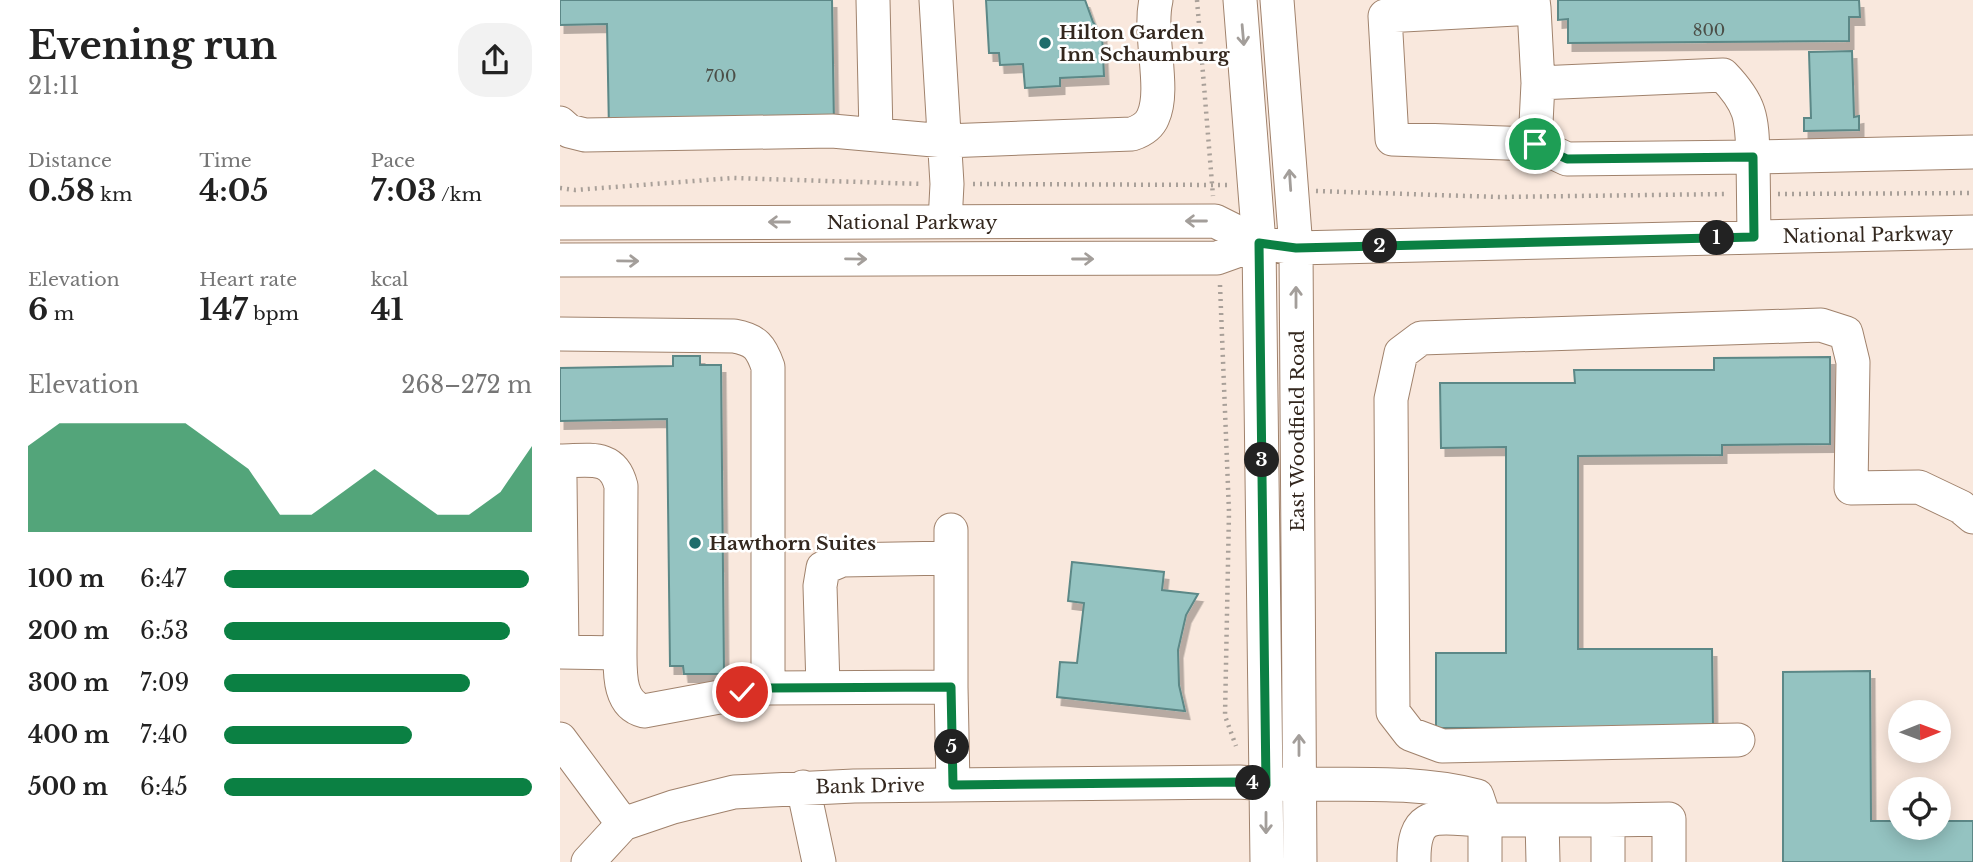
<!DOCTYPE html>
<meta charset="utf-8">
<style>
:root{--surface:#fff;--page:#f2f2f2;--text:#222;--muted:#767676;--accent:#0b8043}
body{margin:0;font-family:"Libre Baskerville",serif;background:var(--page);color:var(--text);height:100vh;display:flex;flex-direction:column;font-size:26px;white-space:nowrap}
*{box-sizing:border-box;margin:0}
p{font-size:23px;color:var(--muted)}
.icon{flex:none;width:38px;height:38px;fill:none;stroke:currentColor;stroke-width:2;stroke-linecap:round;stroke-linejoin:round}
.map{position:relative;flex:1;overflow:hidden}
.sheet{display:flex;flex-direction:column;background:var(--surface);width:560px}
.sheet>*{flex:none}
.needle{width:46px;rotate:89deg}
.fabs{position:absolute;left:1328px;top:700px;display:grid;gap:14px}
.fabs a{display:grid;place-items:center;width:63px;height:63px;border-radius:50%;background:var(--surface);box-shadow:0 4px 18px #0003;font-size:35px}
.pin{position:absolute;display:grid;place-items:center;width:60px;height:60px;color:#fff;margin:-30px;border:4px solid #fff;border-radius:50%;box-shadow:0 2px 7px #0007}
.km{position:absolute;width:35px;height:35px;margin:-18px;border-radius:50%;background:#222;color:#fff;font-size:19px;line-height:35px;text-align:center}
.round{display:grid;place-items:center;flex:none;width:74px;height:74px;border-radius:28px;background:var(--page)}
.headline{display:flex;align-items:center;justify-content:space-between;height:119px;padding:0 28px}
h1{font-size:38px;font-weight:700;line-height:52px}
.figures{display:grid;grid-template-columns:repeat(3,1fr);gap:10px;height:119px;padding:7px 28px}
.figures div{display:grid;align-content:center}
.figures b{font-size:30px;font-weight:700}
.figures small{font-size:19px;font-weight:400}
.figures p{font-size:19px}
.chart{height:196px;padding:14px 28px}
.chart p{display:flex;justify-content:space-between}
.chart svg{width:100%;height:126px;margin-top:7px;fill:var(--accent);opacity:.7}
ul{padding:0 28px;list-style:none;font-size:23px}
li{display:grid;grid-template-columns:112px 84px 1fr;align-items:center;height:52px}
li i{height:18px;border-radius:9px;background:var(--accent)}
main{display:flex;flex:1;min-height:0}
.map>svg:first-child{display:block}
</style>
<main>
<section class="sheet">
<div class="headline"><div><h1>Evening run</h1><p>21:11</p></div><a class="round"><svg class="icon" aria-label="share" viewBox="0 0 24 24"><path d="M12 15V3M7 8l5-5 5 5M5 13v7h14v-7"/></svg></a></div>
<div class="figures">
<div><p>Distance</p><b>0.58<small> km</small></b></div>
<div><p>Time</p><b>4:05</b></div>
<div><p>Pace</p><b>7:03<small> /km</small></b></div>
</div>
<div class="figures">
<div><p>Elevation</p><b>6<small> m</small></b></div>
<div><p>Heart rate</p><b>147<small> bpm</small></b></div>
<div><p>kcal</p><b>41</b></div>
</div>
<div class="chart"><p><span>Elevation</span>268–272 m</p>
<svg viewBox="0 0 160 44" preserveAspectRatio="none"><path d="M0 44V14L10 6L20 6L30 6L40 6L50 6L60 14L70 22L80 38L90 38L100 30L110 22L120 30L130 38L140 38L150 30L160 14V44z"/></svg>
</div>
<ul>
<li><b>100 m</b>6:47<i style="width:99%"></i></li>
<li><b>200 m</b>6:53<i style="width:93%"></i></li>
<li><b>300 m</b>7:09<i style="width:80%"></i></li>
<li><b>400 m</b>7:40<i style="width:61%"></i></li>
<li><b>500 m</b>6:45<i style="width:100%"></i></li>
</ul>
</section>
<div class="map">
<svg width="1413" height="862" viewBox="0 0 1413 862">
<defs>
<filter id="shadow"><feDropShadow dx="4.5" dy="8" stdDeviation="0" flood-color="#0004"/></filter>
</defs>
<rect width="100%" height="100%" fill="#fdf6f1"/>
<path fill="#f9e8dd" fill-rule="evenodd" d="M0,0H1413V862H0ZM1340,712H1379V751H1340ZM1340,789H1379V828H1340Z"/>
<path fill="#94c3c1" stroke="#5b8887" stroke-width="2" filter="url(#shadow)" d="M0,0H272L274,126L49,131L47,24L0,25Z
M426,0H525L533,22L542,34L544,76L500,78V86L465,88L463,64L440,65L439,53H429Z
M998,0H1299L1300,17H1289V41L1008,43V19L998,20Z
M1292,51L1294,117L1299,116V130L1244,131V118H1251L1249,52Z
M113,356H140V365H161L164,674H124L123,666H110L107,419L0,421V368L113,366Z
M1270,357V444L1162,445V455L1018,456V649H1152L1153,727L876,728V653H946V447L881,448L880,383H1015L1014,370H1154V358Z
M512,562L604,572L602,590L638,594L626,615L618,650L619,685L625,711L497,697L500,662L517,663L524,603L508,601Z
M1310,671L1311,821H1340V828H1379V821H1413V862H1223V672Z"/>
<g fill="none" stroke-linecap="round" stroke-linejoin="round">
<g stroke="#a0826c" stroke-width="35">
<path id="minor" d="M313,0L316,135
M376,0L387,184L385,222
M680,0L699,243L707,862
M717,0L736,248L740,862
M973,0L974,8L825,16L832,139L975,144L1007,159L1193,157L1194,237
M974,8L978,83L1163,75C1191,104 1192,117 1193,157L1413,152
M0,123L9,131L25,135L272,131L385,141L572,134C581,131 589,127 593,117C606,89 588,35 596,0
M975,144L978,83
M0,223L655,221L699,243L736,248L1413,232
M0,260L657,258L699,243
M0,334L174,336C196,340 201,347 208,367V688L84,711C59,705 60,674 60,653L0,652
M0,461C28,461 53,453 61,486L60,653
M0,479L2,652
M263,687L260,586L263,568L282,560L391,558
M391,687L393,785
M208,688L391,687V530
M0,739L63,824
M1178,740L882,746L850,734L833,712L831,399L841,353L861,338L1261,325L1286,333L1293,362L1291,488L1359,487L1401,507L1413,517
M243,787L259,862
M982,820L983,862
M1048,820L1109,819V862
M28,862L63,824L113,807L174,792L294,786L679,782C757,789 841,776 917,796L925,820H1048V862
M854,862C853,805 881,819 925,820V862"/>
</g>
<path stroke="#a9a099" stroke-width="4.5" stroke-dasharray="2 5" stroke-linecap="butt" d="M637,0L653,196
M413,184L667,185
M0,188L15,190L173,178L363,184
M756,191L938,197L1167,194
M1218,194L1413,193
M660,285L669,512L665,716L676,746"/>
<use href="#minor" stroke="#fff" stroke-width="33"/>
</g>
<defs><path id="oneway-shaft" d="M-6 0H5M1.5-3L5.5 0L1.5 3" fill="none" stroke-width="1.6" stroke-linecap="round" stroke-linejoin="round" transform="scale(1.75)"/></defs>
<g stroke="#a39e9a">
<use href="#oneway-shaft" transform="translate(683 35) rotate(85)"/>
<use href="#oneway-shaft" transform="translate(730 180) rotate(-94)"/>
<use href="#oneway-shaft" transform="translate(636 221) rotate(180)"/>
<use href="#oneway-shaft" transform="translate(219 222) rotate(180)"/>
<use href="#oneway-shaft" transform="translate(296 259) rotate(1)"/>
<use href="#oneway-shaft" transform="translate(523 259)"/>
<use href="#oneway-shaft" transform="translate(68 261) rotate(1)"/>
<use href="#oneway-shaft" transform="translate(736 297) rotate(-90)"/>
<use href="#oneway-shaft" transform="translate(739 745) rotate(-90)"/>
<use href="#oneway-shaft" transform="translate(706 823) rotate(90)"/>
</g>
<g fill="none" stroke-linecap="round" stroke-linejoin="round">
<g stroke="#fff" stroke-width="14">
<path id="route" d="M182,692L208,688L391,687L393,785L679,782L706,785L699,243L736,248L1194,237L1193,157L1007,159L975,144"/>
</g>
<use href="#route" stroke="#0b8043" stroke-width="9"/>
</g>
<g fill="#1f6c6b" stroke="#fff" stroke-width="2.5">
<circle cx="485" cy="43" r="7"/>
<circle cx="135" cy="543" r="7"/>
</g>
<g text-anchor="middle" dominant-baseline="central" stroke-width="5" stroke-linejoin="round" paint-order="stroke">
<g font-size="16" fill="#4b4e47">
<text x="1149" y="30">800</text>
<text x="161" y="76">700</text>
</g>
<g font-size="19" font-weight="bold" fill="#33271e" stroke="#fff" text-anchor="start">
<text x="499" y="32">Hilton Garden<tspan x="499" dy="22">Inn Schaumburg</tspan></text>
<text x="149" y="543">Hawthorn Suites</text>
</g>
<g font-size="19" fill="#33271e" stroke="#fff">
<text x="352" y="222">National Parkway</text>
<text transform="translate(1308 235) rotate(-1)">National Parkway</text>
<text transform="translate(737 431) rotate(-90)">East Woodfield Road</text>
<text transform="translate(310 786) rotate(-1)">Bank Drive</text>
</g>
</g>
</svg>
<div class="fabs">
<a><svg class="needle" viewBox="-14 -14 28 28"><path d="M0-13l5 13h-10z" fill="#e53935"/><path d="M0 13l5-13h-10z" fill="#767676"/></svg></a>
<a><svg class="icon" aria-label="locate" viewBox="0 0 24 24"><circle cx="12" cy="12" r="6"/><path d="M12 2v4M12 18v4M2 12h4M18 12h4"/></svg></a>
</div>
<div class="pin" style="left:975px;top:144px;background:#1e9e55"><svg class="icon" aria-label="arrive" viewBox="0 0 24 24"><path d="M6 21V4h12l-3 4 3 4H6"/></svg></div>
<div class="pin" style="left:182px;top:692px;background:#d93025"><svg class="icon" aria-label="check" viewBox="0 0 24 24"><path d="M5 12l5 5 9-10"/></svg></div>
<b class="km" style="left:1157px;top:238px">1</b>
<b class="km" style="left:820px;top:246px">2</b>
<b class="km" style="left:702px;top:460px">3</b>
<b class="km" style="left:693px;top:783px">4</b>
<b class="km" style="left:392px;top:747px">5</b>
</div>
</main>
